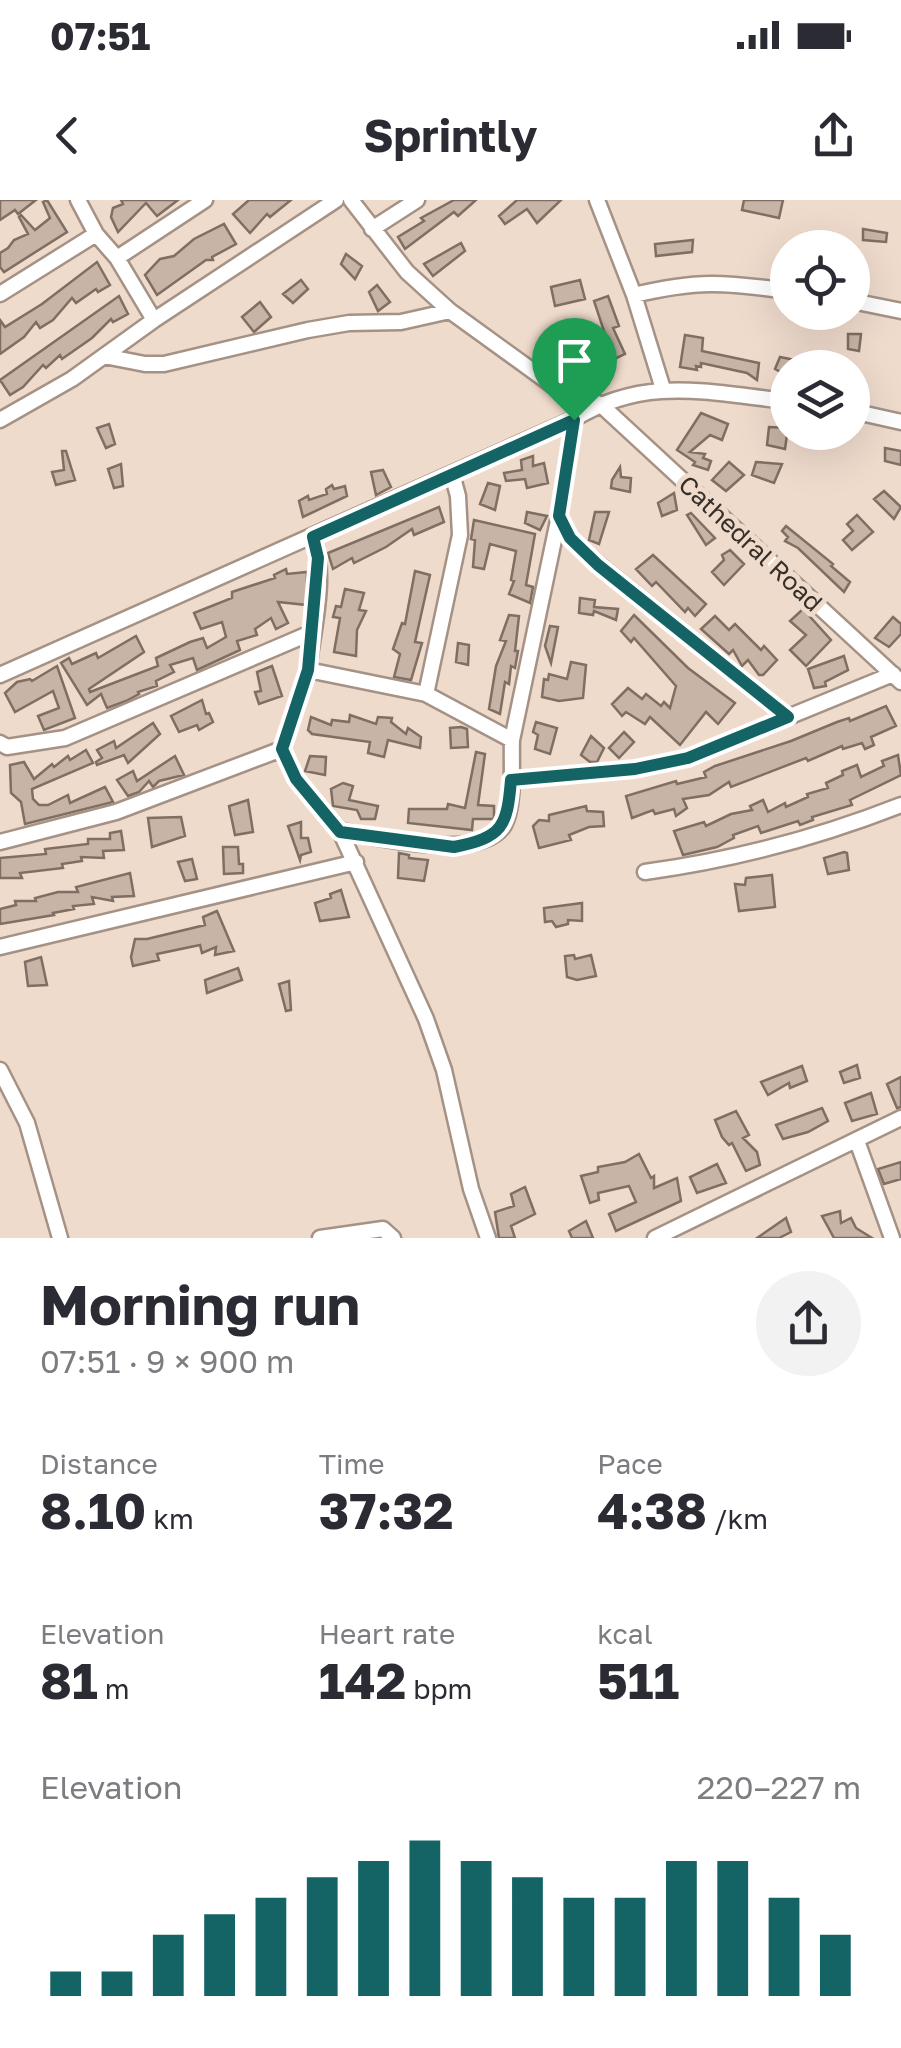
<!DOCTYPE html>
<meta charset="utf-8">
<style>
:root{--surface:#fff;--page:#f2f2f3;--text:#2b2b33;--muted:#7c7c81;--accent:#146466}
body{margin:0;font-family:"Golos Text",sans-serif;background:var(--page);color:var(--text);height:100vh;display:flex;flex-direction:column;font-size:38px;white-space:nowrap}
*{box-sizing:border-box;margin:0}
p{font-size:32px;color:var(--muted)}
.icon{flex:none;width:55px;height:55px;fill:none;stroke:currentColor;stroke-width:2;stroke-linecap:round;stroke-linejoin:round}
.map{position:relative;height:1038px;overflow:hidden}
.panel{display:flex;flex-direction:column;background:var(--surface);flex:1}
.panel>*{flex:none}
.buttons{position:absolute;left:770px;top:30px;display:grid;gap:20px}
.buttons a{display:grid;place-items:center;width:100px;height:100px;border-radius:50%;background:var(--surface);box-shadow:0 10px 40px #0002;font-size:50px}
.pin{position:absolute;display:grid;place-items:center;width:85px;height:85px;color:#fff;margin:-102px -42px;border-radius:50% 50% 50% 0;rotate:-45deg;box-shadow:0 0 10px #0007}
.pin .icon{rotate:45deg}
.round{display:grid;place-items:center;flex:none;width:105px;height:105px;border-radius:52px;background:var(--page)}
.headline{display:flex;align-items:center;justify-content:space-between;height:170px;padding:0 40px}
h1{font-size:55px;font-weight:700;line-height:75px}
.figures{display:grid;grid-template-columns:repeat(3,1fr);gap:15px;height:170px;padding:10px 40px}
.figures div{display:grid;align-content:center}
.figures b{font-size:50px;font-weight:700}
.figures small{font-size:28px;font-weight:400}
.figures p{font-size:28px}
.chart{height:280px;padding:20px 40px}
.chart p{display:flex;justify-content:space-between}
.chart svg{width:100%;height:180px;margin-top:10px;stroke:var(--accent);stroke-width:6}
.status{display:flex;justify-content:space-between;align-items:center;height:70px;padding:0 50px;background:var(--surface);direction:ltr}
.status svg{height:28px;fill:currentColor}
header{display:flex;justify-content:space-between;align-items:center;height:130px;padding:0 40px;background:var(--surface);font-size:45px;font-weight:700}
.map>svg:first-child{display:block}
</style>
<div class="status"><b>07:51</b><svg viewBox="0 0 49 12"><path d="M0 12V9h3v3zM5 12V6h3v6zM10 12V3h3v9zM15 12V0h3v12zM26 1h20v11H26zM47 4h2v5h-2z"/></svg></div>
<header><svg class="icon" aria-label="back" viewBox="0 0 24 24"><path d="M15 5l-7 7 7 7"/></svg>Sprintly<svg class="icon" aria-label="share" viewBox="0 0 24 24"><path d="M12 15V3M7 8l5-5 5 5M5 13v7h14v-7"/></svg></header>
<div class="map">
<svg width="901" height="1038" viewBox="0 0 901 1038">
<rect width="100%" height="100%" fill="#efdbcc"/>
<path fill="#c7b4a6" stroke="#7f6e61" stroke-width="2.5" d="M0,0H36L18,14L15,10L0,20Z
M47,0L67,32L4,72L0,67V53L8,48L14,40L28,34L19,17L21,15L35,30L50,18L43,2Z
M121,0H178L157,16L146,3L118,32L111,17L113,8L123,4Z
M249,0H291L270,17L267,14L250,33L233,14Z
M454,0H476L458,16L454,12L405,49L398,37L424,21L421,18Z
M517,0H561L537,23L527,9L505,24L499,16Z
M744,0H783L779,18L742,10Z
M224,24L236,44L212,57L213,60H206L157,95L145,75L160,59L174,56L194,39Z
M863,29L887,33L886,42L863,40Z
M693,40L692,52L656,56L655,44Z
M461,43L465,51L433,76L424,64Z
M346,54L362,66L355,79L341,64Z
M97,62L110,85L98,92L96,89L76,103L72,98L53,120L40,128L36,122L24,137L0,154V120L5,127L42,104Z
M301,80L308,89L293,103L283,94Z
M580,80L585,99L555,106L551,87Z
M377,85L390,102L378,111L369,92Z
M119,96L128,114L113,122L111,119L92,138L62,159L60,155L46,168L43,165L23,187L10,195L0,180Z
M608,96L619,126L613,128L625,154L602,165L600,160L573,168L564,154L606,137L594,101Z
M260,102L271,117L254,132L242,117Z
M848,134H861L859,151L848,149Z
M685,135L703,138L702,151L759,163L757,180L747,173L701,163V167L696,166L697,170L680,167Z
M780,157L810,163L809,168H788V176L775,169Z
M701,213L728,224L722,240L710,235L690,252L705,254L703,258L711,261L708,270L693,265L695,262L677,250Z
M109,224L115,244L106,248L97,228Z
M769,227L788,228L785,249L767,245Z
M885,248L901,251V265L885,261Z
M62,251H66L75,280L56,285L52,272L64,270Z
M533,256V266L544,263L548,283L527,288L525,279L506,281L504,273L522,270L521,260Z
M729,262L744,275L726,291L712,280Z
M756,262L782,264L774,283L752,275Z
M121,264L123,286L114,288L108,269Z
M620,267L621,277L631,278L630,292L611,288L612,280Z
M383,270L391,287L376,295L371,272Z
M488,283L500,286L495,310L480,304Z
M332,285L334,289L345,286L347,296L303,317L299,301L308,296L309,300L327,294L326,289Z
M884,291L901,307L894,319L874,299Z
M674,293L677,310L662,316L658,303Z
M439,307L444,322L414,335L412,329L386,347L354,363L352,358L333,369L328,353Z
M527,312L547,316L540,330L525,323Z
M595,312H609L599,344L589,340Z
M691,313L715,338L706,345L687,315Z
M857,315L873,332L852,350L843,340L853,331L847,324Z
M474,320L535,334L526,385L533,387L530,403L509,394L514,381L511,380L516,351L490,344L484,369L473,367L475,340L471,339Z
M786,326L833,364L831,366L850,382L844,392L798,348L785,341L788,337L782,331Z
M730,350L744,364L724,385L712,372L724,360L722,355Z
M653,355L706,404L695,416L688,408L685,412L656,382L652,386L636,369Z
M286,369L287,374L307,372V405L278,402L288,423L276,429L271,418L255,429L257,435L237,441L240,450L197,470L193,458L170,465L174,472L156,481L157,486L138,492L139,494L126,501L107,508L101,494L87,505L61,463L69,458L72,464L96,453L98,458L136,436L144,452L89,489L90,492L158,466L156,458L190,442L203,438L207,448L226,437L222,422L201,429L194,413L232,398V392L275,378L274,375Z
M415,371L430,375L415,442L422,443L411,480L394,477L400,454L393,449L402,423L405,424Z
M345,389L364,393L359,410L366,411L357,430L356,456L334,452L340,418L333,417L336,406L341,407Z
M580,398L595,400L594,407L618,409L616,420L594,411L593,415L579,413Z
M803,409L831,440L806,466L790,450L806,435L790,421Z
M509,415L519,416L515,451H518L515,468L511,466L509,484L505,482L500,514L489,509L496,466L506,441L500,440Z
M634,415L688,468L735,503L718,524L706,512L680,545L650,517L645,524L626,512L622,516L612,504L628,488L642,499L646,494L661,506L664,502L670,508L676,486L634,438L631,442L621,431Z
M715,416L729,430L735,424L761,450L764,446L777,460L763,475H759L748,460L742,466L733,450L729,454L701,429Z
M893,417L901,424V434L889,447L875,438Z
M550,426L558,427L551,463L545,446Z
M458,443L469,445L468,465L456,462Z
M844,456L848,470L825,482L826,486L814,488L808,469Z
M571,462L586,465L583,498L559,501L542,497L544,479L548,480L549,474L567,479Z
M57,466L75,518L44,530L38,516L59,508L53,491L15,512L5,493L17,482L30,479L32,481Z
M272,466L282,496L259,504L255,492L261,491L257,472Z
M202,500L206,514L209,513L213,522L199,530L197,525L179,532L171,516Z
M886,506L896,526L871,537L874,545L865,549L862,543L843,549L842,546L808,561L806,558L731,587L729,582L709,595L683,599L687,608L676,616L674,609L655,614L653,610L632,618L626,596L676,581L677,584L706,577L704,572L715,566L791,541L837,522L849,518L850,521Z
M350,515L376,524L378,517L392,518L391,522L406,534L408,528L421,537L420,548L388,540L384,557L368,553L370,542L312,534L308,530L311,517L331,525L332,520L349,522Z
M536,522L557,528L550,554L535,549L538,535L533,532Z
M153,523L160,534L128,563L124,555L97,565L96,562L102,558L97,550L114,541L116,548Z
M461,527L467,529L468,547L451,548L450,528Z
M624,532L634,542L619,558L609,548Z
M591,536L604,548L597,562H590L581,555Z
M86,550L93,563L32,589L33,599L39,605H48L68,595L70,603L105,587L113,602L25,624L21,602L11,593L10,565L24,562L34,579L52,564L54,567L68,556L70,560Z
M476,552L485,554L478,605L494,606V619H473L472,630L408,623L409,609H447L448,604L465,608Z
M898,555L901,575L850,600L852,605L812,617L813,620L800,625L798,621L761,633L758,626L733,635L734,638L717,647L683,655L674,631L704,622L706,626L731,614L752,610L750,606L763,600L768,612L785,603L786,607L808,597L807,594L828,588L826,583L843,575L842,571L857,565L861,577L884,566L882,561Z
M175,556L184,575L159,581L153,587L149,581L139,592L128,596L117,580L133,571L137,581Z
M310,556L326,557L325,575L305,571Z
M343,583L353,586L349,600L378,606L375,619H361L357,610L333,606L331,589Z
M248,600L253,632L235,635L229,606Z
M586,606L587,611L603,612L604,626L589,627L569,635L571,640L539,648L533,626L539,620L549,621V615Z
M181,617L185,636L152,647L148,618Z
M301,622V638H308L311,652L301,655L300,660L288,626Z
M121,631L124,650L103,651L104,658L81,657L82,661L62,664L63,668L20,673L22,678H0V658L46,654L45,649L88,644V639H110V633Z
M223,647H238L239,664H243V673L224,674Z
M844,652L847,653L849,670L828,674L824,658Z
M399,653L409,655V658L428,660L424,681L398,678Z
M192,659L197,679L185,681L178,662Z
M130,673L134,696L112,697L113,701L92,697L94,704L73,706L74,709L53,713L54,715L0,724V709L16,705L15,701H36L35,698L58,692H78L76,687Z
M772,675L775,707L739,711L735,684L745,685L746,678Z
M341,690L349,717L320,721L315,703L331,698L330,694Z
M582,703V721L568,720V724L556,727L552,721L545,722L544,708Z
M217,711L234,751L215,755L216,747L202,753L200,745L157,754L159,760L133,766L131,757L135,739H147L205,725L203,717Z
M574,755L575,759L591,755L596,776L577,780L567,777L565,756Z
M41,757L47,785L28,786L25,762Z
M238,768L242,780L207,793L205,780Z
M289,781L291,810L286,811L279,784Z
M857,865L860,878L844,883L840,872Z
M802,866L807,881L790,888L789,883L768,895L761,882Z
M901,877V907L897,908L887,884Z
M871,893L877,914L852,921L845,903Z
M822,908L828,921L808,932L783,939L776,925Z
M736,911L749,935L743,938L757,952L760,965L746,971L732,943L729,945L722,937L715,920Z
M639,954L651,978L654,976V988L677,978L681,1001L616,1031L609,1014L636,1002L629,986L598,993L599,1000L590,1003L581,976L598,972V967L625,962Z
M901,962V979L884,984L878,969Z
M717,964L726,983L697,993L690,977Z
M525,987L535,1014L511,1026L515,1038H499L495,1012L514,1006L511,994Z
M840,1011L841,1023L851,1018L856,1028L872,1038H834L822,1016Z
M786,1018L791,1032L779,1038H757Z
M586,1021L593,1038H572L569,1031Z"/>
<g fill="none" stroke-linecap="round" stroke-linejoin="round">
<g stroke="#a59285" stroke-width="19">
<path id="minor" d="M78,0L96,34L117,58L154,120
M351,0L407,72L450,111L555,187L600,204L901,482
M597,0L634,95L663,189
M372,29L417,0
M117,58L205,0
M0,94L96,34
M634,95C697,80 724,82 788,91
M852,101L901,111
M104,156L145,164H164L308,130L349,123L401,122L450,111
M852,211L901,222
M0,220L72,179L154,120L336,0
M452,274L458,296L460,335L426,494L512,540L559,316L574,219
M559,316L570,338L599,365L788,517
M313,337C327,377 313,429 308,470L426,494
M308,470L282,549L296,579L340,631C377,637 481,663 504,625C515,606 511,562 512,540
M0,475L574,219C647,175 707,193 788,201
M0,543L7,547L65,538L313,432
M511,580L635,569L688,558L893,474
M340,631L426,819L444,870L471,989L488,1038
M0,642L116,612L282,549
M645,672C734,660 817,638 901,605
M0,747L356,662
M0,870L27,923L60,1038
M857,941L892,1038
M320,1038L383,1029L393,1038
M655,1038L901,918"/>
</g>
<use href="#minor" stroke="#fff" stroke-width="14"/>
</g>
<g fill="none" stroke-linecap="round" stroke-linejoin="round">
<g stroke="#fff" stroke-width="20">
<path id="route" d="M574,220L559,316L570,338L598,365L788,517L688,558L635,569L511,580C507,627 503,637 454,647L340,632L296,579L282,549L308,470L318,358L313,337Z"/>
</g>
<use href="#route" stroke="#146466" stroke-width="12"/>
</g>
<g text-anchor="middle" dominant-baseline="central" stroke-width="10" stroke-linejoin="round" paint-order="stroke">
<g font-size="25" fill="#37302a" stroke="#efdbcc">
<text transform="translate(751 343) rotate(43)">Cathedral Road</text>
</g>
</g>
</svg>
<div class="buttons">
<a><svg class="icon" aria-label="locate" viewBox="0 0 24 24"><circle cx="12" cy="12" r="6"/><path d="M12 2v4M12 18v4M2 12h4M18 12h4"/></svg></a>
<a><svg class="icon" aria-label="layers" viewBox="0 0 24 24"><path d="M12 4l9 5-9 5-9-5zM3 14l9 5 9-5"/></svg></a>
</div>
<div class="pin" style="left:574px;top:220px;background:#1e9e55"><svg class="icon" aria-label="arrive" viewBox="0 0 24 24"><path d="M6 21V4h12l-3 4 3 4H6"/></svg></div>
</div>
<section class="panel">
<div class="headline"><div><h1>Morning run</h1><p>07:51 · 9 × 900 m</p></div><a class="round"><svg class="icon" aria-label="share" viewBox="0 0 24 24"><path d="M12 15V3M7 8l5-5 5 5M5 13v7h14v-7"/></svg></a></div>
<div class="figures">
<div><p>Distance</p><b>8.10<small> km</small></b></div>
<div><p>Time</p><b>37:32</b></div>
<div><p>Pace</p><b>4:38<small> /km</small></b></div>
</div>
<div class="figures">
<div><p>Elevation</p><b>81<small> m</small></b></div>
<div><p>Heart rate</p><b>142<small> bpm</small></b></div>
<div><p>kcal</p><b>511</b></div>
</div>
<div class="chart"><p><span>Elevation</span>220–227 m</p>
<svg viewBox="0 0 160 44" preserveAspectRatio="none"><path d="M5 44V38M15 44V38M25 44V29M35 44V24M45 44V20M55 44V15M65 44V11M75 44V6M85 44V11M95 44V15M105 44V20M115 44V20M125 44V11M135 44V11M145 44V20M155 44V29"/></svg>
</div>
</section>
